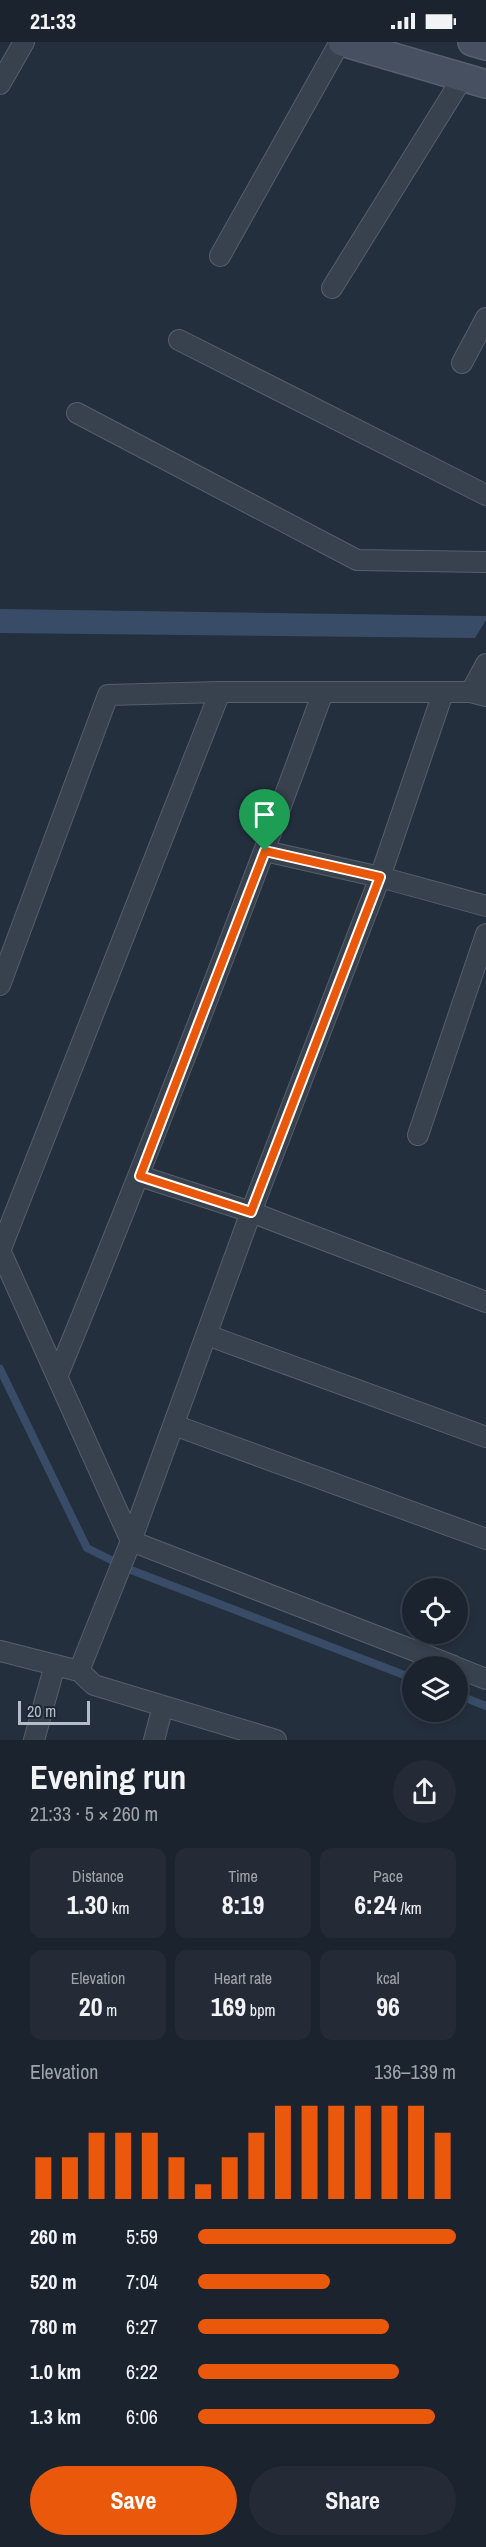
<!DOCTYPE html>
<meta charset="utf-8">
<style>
:root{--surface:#1b232e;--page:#242b36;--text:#f1f3f6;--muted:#a0a4aa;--line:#39404a;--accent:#ea580c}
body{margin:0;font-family:"Archivo Narrow",sans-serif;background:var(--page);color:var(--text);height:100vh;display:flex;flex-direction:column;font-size:22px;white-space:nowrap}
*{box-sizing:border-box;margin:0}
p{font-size:20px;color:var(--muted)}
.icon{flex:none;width:33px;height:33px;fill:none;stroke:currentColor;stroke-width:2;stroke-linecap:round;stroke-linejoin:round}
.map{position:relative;height:1698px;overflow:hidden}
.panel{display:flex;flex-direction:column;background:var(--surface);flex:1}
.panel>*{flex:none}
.fabs{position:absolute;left:402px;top:1536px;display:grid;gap:12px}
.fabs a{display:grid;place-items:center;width:66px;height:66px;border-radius:50%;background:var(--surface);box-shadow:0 3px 9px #0003,0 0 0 2px var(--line);font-size:30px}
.scale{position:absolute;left:18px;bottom:15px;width:72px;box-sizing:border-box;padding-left:6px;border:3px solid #b4bcc9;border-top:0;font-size:16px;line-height:21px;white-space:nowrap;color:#b4bcc9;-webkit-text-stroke:4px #1d2633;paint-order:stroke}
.pin{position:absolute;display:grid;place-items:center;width:51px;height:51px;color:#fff;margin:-62px -26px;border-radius:50% 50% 50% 0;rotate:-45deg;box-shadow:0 0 6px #0007}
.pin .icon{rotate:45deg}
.round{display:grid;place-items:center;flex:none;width:63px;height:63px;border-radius:32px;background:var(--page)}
.overview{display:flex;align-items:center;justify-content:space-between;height:102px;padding:0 30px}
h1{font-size:33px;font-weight:700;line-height:45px}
.metrics{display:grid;grid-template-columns:repeat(3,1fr);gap:9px;height:102px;padding:6px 30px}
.metrics div{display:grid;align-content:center;border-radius:12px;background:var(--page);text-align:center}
.metrics b{font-size:26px;font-weight:700}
.metrics small{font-size:16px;font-weight:400}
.metrics p{font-size:16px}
.chart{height:168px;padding:12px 30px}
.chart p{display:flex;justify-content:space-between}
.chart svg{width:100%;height:108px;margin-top:6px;stroke:var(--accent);stroke-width:6}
.primary-button{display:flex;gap:12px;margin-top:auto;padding:12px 30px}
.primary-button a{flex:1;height:69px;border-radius:36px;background:var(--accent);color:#fff;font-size:24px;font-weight:700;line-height:69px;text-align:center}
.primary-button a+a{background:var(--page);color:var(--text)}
ul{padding:0 30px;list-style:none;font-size:20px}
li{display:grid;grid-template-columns:96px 72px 1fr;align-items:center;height:45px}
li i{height:15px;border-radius:8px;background:var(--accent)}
.status{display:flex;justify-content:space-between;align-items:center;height:42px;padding:0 30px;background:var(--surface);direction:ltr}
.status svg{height:16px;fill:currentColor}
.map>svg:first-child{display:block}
</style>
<div class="status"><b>21:33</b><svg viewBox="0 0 49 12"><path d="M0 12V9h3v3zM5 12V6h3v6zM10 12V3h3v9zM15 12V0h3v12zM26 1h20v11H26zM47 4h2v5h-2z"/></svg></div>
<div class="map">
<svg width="486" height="1698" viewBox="0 0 486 1698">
<rect width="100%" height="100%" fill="#242f3e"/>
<path fill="#394c67" d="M0,567L486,574V578L475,596L0,591Z"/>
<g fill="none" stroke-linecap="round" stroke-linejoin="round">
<path stroke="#394c67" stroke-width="8" d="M0,1327L87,1506L131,1528L412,1636
M458,1653L486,1664"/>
<g stroke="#565f6c" stroke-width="22">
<path id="minor" d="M0,42L24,0
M220,214L340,0
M332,246L463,35
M179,298L486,453
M462,321L486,276
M77,371L357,518L486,520
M471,650L486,622
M265,809L380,835L486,864
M0,943L108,653L220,650H471L486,654
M418,1093L486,892
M140,1134L251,1170L486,1260
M0,1208L131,1499L454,1624
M0,1209L220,650
M207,1293L486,1395
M57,1335C150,1108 239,880 323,650
M174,1383L486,1497
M0,1609L79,1629L131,1499L251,1170L380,835L443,651
M458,1626L486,1637
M79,1629L94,1643L276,1698
M34,1698L55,1623
M154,1698L163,1664"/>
</g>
<g stroke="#565f6c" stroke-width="30">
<path id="secondary" d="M342,0L486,42
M472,0L486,4"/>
</g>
<use href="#minor" stroke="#38414e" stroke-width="20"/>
<use href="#secondary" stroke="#465061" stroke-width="27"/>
</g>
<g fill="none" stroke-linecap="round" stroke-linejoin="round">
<g stroke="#fff" stroke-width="12">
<path id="route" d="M265,809L380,835L251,1170L140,1134Z"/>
</g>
<use href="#route" stroke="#ea580c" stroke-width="8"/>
</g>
</svg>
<div class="fabs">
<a><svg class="icon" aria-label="locate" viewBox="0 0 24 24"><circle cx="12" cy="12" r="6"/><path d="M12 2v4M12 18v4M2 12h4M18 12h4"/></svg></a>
<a><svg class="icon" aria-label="layers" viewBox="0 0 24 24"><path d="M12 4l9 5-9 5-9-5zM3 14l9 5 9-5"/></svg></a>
</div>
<div class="scale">20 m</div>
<div class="pin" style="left:265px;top:809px;background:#1e9e55"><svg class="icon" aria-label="arrive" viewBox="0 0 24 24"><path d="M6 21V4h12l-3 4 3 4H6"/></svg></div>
</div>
<section class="panel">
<div class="overview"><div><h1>Evening run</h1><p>21:33 · 5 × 260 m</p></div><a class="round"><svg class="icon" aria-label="share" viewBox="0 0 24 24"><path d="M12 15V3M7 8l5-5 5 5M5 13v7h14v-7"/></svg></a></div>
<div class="metrics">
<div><p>Distance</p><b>1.30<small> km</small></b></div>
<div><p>Time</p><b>8:19</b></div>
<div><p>Pace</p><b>6:24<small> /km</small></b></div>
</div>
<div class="metrics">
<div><p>Elevation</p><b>20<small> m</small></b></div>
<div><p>Heart rate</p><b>169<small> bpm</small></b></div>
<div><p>kcal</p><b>96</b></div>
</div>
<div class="chart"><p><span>Elevation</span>136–139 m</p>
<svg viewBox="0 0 160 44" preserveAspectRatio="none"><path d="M5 44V27M15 44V27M25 44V17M35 44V17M45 44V17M55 44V27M65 44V38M75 44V27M85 44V17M95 44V6M105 44V6M115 44V6M125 44V6M135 44V6M145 44V6M155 44V17"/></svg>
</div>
<ul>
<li><b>260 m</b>5:59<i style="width:100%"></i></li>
<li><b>520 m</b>7:04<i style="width:51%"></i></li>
<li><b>780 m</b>6:27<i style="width:74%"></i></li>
<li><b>1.0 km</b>6:22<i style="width:78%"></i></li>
<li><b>1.3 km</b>6:06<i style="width:92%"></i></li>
</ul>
<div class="primary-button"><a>Save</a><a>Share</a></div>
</section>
